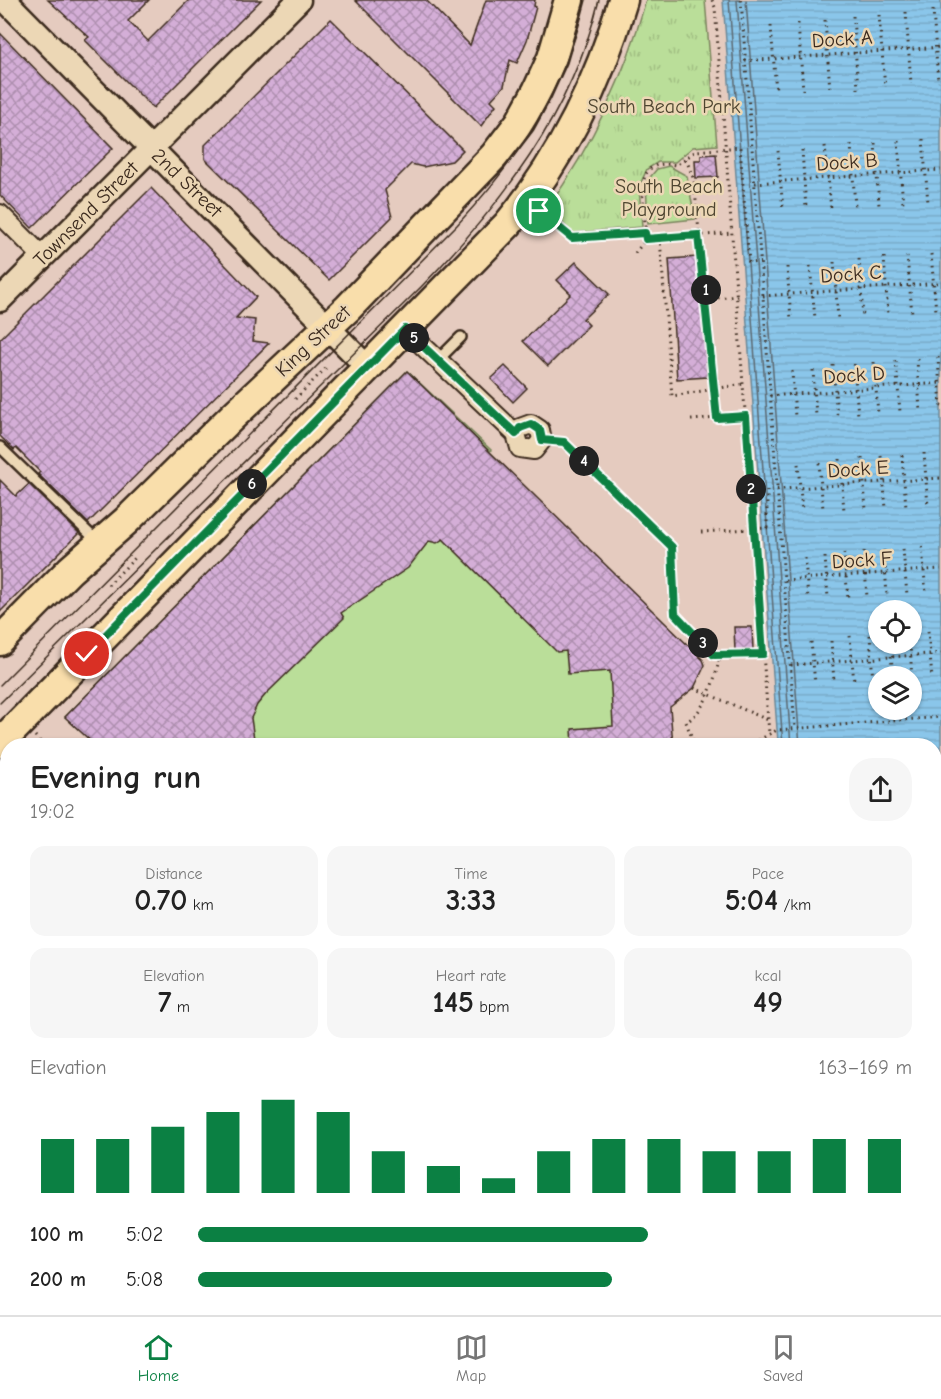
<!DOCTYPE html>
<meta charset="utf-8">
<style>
:root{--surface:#fff;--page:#f6f6f6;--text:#222;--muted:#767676;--line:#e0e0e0;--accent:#0b8043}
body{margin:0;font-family:"Comic Neue",sans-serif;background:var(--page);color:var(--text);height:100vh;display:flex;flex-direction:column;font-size:22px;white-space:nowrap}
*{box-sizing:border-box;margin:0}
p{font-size:20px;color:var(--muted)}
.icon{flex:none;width:33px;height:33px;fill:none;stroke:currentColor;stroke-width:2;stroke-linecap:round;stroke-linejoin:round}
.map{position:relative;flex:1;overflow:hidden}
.details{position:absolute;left:0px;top:738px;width:942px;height:578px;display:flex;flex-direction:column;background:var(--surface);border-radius:24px 24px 0 0;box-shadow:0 2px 4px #0004}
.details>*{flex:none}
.tools{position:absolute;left:868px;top:600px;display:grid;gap:12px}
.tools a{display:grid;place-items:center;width:54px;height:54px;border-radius:50%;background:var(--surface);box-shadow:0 2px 4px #0004;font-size:30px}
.pin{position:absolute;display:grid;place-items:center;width:51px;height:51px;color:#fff;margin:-26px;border:3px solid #fff;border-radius:50%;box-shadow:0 2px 6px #0007}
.km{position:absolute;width:30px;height:30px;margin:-15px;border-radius:50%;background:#222;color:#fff;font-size:16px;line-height:30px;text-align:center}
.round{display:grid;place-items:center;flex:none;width:63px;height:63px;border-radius:24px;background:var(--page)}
.headline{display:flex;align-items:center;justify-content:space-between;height:102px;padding:0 30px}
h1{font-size:33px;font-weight:800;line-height:45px}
.metrics{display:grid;grid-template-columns:repeat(3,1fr);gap:9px;height:102px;padding:6px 30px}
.metrics div{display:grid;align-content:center;border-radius:15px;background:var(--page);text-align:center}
.metrics b{font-size:30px;font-weight:800}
.metrics small{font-size:16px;font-weight:400}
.metrics p{font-size:16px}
.chart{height:168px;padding:12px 30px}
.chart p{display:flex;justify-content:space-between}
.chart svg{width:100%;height:108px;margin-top:6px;stroke:var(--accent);stroke-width:6}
ul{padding:0 30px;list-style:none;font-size:20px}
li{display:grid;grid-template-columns:96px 72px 1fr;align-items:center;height:45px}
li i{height:15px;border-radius:8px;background:var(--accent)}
.menu{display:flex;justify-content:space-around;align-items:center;height:84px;border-top:2px solid var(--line);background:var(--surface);font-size:16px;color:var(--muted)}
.menu a{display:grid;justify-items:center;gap:3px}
.menu .current{color:var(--accent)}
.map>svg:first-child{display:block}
</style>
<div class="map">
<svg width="941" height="1315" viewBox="0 0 941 1315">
<defs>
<pattern id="park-tufts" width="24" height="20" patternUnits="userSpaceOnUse" patternTransform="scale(1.5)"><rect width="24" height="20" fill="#bade99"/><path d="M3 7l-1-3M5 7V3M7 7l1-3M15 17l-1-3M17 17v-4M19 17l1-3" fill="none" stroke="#a1bf83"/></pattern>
<pattern id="water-rules" width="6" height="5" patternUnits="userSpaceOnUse" patternTransform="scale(1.5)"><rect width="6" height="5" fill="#8ac6ea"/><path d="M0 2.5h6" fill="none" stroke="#78aac8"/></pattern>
<pattern id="building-cross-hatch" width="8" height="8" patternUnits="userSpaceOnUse" patternTransform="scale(1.5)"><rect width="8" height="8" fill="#d4aed7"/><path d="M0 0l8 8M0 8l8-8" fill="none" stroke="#ad8eae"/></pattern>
</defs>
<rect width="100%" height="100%" fill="#e5cbbf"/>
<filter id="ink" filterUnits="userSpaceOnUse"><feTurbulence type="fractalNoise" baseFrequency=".0167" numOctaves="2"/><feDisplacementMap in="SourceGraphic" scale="12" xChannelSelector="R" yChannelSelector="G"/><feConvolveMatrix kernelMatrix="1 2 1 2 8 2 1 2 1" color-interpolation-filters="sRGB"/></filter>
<g filter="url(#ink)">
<path fill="#e0c2c6" d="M7,991L8,1265L0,1273V999Z"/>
<path fill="#bade99" stroke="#7a845c" stroke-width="1.5" d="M407,371L491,450L475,464L619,629L629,745L132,746L88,738L65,717Z"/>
<path fill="url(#park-tufts)" stroke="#7a845c" stroke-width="1.5" d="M646,0H705L717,145L693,147L675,162H658L647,169L639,187L642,227L573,233L547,209C593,144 625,76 646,0Z
M669,166L687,176L695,219L648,224L646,182L657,169Z
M179,1308H226V1315H172Z
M414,1308H835L787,1315H423L422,1309Z"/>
<path fill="url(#water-rules)" stroke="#6a8898" stroke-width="1.5" fill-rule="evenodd" d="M723,0H941V1287L935,1288L934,746L770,745L778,742ZM912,610V644H879V610ZM912,676V710H879V676Z
M7,1265L8,1308H179L172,1315H0V1273Z"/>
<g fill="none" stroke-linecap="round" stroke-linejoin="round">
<path stroke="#5b6870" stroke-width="1.5" d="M729,0L783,746
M737,0L791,746
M746,0L800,746"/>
<path stroke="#47413d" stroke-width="1.5" stroke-dasharray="8 6" stroke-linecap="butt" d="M934,823L941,826
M934,851L941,854"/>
</g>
<path fill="url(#building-cross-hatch)" stroke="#3b2a1e" stroke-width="1.5" d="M48,0H149L128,21L148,41L189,0H261L153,108L85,40L89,37Z
M355,0H426L470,45L486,0H535L534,6L536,7L527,40L517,63L510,60L504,86L491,100L496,105L481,126Z
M331,19L463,150L452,161L423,167L411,164L385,190L392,217L329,280L205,159V145Z
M0,33L113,148L32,228L0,195Z
M716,154L718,177L696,178L695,160H701V155Z
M151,188L256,297L236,318L255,320L253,341L269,343L88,523L38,474L40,472L16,448L14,450L0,436V339Z
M698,257L708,377L677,379L669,259Z
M576,262L609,294L583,319L589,325L548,366L523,341L571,294L557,280Z
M505,366L527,388L513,402L491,379Z
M407,371L703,660L705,665L694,688L670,707L673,746H573L572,729L613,726L610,671L568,674L566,651L557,652L443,539L437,543L429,541L408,568L341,613L344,618L266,694L257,705L251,718L255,746H96L65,717Z
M0,480L16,496L29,484L79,533L0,612Z
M734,627H752L753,650L735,651Z"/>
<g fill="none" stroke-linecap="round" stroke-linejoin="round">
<g stroke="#3b2a1e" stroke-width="14">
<path id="service" d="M438,360L461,337
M0,447L98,542"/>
</g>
<g stroke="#3b2a1e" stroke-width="22">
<path id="minor" d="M0,214L43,257
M405,329L516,434L520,448L534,450L542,440L540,430L531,424L520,428L516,434
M0,970L8,962
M443,1308V1315"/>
</g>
<g stroke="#3b2a1e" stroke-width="27">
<path id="tertiary" d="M5,0L367,367
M0,300L299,0"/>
</g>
<g stroke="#3b2a1e" stroke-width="33">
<path id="primary" d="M0,641L70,570L126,521L234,415L348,308L494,156L520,122L537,91L552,58L569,0
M0,743L508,224C563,157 599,83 623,0
M0,904L8,912
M258,1308L259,1315"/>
</g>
<path stroke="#3b2a1e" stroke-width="3" stroke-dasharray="1.5 4.5" stroke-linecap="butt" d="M712,0L715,7L769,734
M741,0L795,728
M933,10L938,82
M906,12L911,84
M879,15L885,87
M853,16L858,89
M825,20L830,90
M798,23L803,90
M771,26L776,91
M745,61L941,47
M923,139L928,203
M898,141L903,204
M875,143L879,206
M851,144L855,207
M825,146L831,209
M802,150L806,208
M778,151L783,210
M686,159L694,180L717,418
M755,183L941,170
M543,214L572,238L645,233L646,239L733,233
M645,233C647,205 627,157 676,165L696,151L740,147L749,263L760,262
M660,238L672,396L744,384
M635,253L646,239
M931,254L936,311
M907,256L912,314
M884,257L888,315
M859,259L863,317
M834,262L838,319
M810,266L815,318
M787,267L791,319
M763,296L941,283
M706,299L738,296
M938,357L941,408
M917,359L920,411
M896,361L900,412
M874,362L878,414
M854,364L858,416
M833,365L837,417
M813,370L816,416
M792,371L795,417
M770,396L941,383
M295,399L328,366
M691,420L746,416
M559,441L564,442L672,547L675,614L714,655L763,654
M924,453L928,506
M902,455L906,507
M881,456L886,508
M862,458L866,510
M840,459L844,511
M819,463L823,509
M798,464L802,511
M701,532L767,528V490L941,478
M922,547L926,594
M903,549L907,595
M884,550L887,596
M864,551L867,598
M844,553L848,599
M825,557L828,598
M805,558L808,599
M785,580L941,569
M108,585L136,557
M928,631L932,678
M870,635L873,682
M850,636L854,683
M831,641L834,681
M811,642L815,683
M890,644L893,676
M910,644L912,679
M791,665L941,653
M694,688L768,720
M35,736L44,746
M695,746L686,722C706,711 716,677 720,655
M748,746L777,730L941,717
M0,875L8,882
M0,1116L8,1108
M0,1238L8,1231
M0,1263L8,1256
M934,1303H941
M284,1308V1315
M522,1308L552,1315
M676,1308L677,1315
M775,1308V1315
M827,1308L828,1315
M676,1312L700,1308
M192,1315L199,1308
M857,1315L904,1308"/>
<use href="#service" stroke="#ecd7b5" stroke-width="9"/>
<use href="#minor" stroke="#ecd7b5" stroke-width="18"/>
<use href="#tertiary" stroke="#ecd7b5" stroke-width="22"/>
<use href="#primary" stroke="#f9deab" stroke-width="28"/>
<path stroke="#3b2a1e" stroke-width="1.5" d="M0,685L457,225C521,156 563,92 586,0
M0,703L421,287C502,204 571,115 599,0"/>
</g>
</g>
<g fill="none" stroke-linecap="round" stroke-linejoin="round" filter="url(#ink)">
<g stroke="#fff" stroke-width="12">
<path id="route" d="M87,654L405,329L516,434L520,428L531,424L540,430L542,440L564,442L672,547L675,614L714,655L763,654L746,416L717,418L698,235L646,239L645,233L572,238L539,211"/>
</g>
<use href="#route" stroke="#0b8043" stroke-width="8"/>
</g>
<g text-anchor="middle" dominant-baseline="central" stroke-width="5" stroke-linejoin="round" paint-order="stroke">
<g font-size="20" fill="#3b2a1e" stroke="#ecd7b5">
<text transform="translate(842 39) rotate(-4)">Dock A</text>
<text transform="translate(847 162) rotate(-4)">Dock B</text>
<text transform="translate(187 183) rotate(44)">2nd Street</text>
<text transform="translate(86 214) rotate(-45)">Townsend Street</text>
<text transform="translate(851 274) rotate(-4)">Dock C</text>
<text transform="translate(313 341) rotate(-43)">King Street</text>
<text transform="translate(854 375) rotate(-4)">Dock D</text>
<text transform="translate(858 469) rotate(-4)">Dock E</text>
<text transform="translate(862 560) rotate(-4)">Dock F</text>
</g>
<g font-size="20" fill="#4e4530" stroke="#ecd7b5">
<text x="664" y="106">South Beach Park</text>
<text x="669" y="186">South Beach<tspan x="669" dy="23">Playground</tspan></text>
</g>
</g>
</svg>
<div class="tools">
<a><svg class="icon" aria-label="locate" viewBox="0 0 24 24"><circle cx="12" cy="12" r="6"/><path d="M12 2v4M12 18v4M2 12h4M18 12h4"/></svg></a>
<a><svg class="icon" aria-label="layers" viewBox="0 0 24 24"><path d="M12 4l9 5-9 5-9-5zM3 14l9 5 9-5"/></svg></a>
</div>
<div class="pin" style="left:539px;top:211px;background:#1e9e55"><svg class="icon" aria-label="arrive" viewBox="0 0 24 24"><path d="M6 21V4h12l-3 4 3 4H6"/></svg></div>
<div class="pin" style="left:87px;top:654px;background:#d93025"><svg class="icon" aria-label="check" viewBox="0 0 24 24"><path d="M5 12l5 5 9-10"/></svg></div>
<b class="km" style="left:706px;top:290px">1</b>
<b class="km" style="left:751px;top:489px">2</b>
<b class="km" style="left:703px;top:643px">3</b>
<b class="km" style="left:584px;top:461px">4</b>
<b class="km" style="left:414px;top:338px">5</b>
<b class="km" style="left:252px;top:484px">6</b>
<section class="details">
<div class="headline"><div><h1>Evening run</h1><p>19:02</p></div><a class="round"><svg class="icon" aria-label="share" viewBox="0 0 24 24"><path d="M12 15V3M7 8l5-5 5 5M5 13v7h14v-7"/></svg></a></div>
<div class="metrics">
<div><p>Distance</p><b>0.70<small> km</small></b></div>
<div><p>Time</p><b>3:33</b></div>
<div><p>Pace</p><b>5:04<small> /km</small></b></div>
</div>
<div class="metrics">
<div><p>Elevation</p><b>7<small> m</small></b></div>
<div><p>Heart rate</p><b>145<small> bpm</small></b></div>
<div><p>kcal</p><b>49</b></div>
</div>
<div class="chart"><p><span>Elevation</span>163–169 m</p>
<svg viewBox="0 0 160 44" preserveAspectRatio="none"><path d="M5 44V22M15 44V22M25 44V17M35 44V11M45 44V6M55 44V11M65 44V27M75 44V33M85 44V38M95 44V27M105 44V22M115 44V22M125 44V27M135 44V27M145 44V22M155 44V22"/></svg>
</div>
<ul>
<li><b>100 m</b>5:02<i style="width:63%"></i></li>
<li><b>200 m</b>5:08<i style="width:58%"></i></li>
</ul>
</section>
</div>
<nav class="menu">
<a class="current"><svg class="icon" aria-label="home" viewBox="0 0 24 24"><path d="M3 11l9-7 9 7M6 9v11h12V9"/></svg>Home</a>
<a><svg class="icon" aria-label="map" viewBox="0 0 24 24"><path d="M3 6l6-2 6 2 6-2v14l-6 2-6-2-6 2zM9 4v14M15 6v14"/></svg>Map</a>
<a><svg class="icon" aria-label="saved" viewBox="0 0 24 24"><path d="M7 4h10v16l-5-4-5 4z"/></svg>Saved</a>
</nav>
